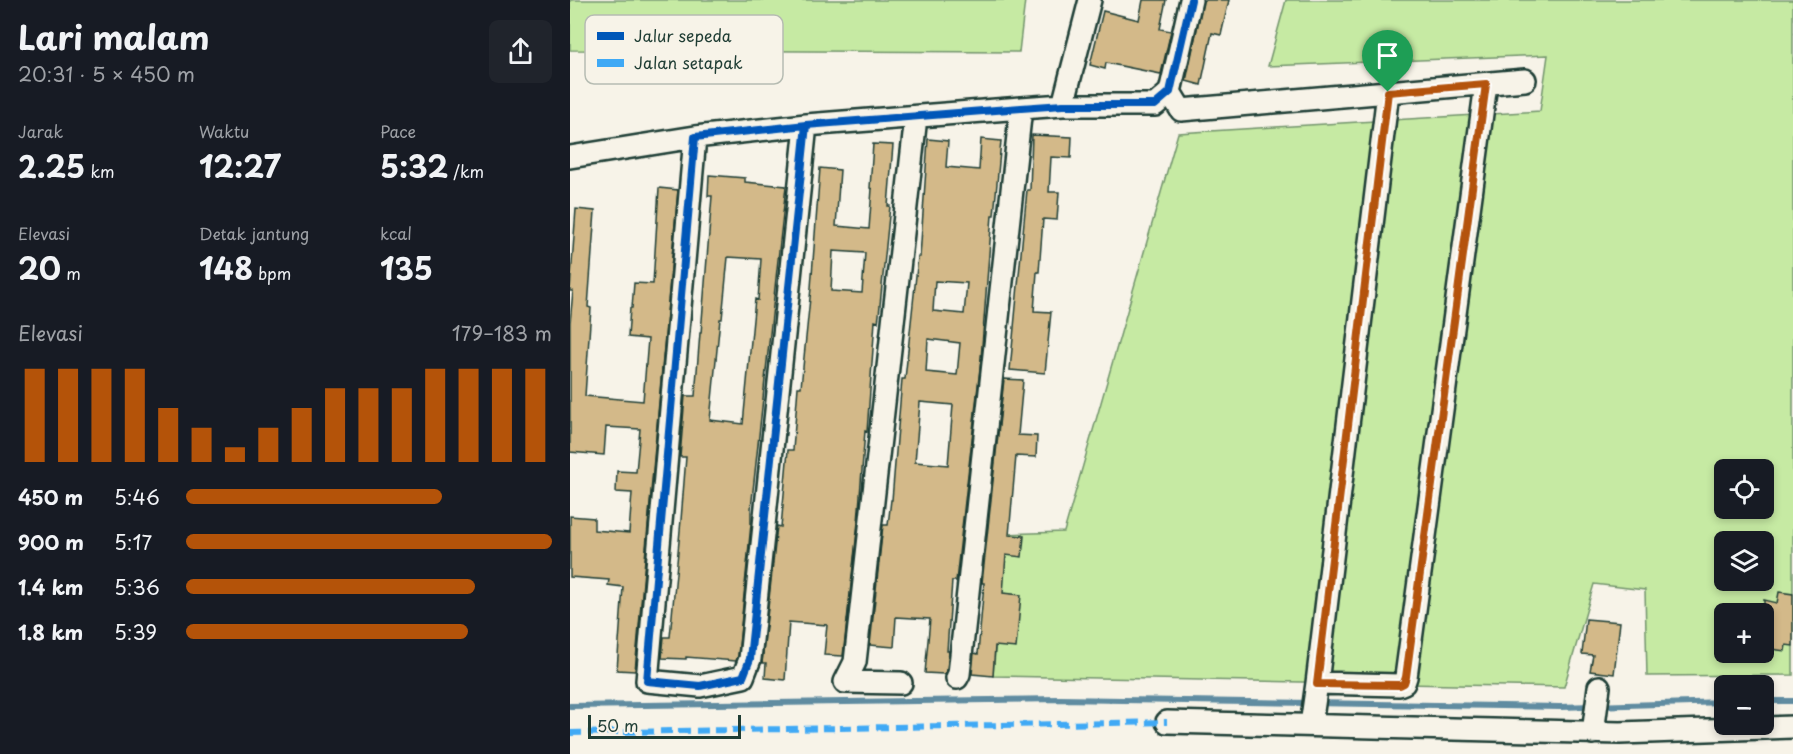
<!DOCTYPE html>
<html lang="id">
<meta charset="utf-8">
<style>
:root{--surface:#171b24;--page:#20242c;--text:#f1f3f6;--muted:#9ea1a6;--accent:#b45309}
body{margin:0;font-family:"Playpen Sans",sans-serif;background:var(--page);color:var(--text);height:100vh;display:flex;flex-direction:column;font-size:22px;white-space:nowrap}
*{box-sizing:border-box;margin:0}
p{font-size:20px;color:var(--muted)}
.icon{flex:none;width:33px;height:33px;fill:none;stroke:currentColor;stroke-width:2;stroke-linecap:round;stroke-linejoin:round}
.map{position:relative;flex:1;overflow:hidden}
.panel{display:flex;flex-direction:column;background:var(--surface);width:570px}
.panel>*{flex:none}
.fabs{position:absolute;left:1144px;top:459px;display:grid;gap:12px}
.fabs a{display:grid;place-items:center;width:60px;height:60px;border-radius:9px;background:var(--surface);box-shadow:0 3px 9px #0003;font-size:30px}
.scale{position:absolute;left:18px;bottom:15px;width:153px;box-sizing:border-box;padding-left:6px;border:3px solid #1f3d34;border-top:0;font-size:16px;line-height:21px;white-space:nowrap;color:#1f3d34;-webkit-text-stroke:4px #f7f3e8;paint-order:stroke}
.pin{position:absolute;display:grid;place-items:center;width:51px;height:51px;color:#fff;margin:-62px -26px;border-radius:50% 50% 50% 0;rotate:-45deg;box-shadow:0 0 6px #0007}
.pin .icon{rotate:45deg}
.round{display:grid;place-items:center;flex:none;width:63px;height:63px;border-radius:9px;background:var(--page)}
.summary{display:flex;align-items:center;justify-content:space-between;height:102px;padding:0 18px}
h1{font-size:33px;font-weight:700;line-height:45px}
.figures{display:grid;grid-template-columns:repeat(3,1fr);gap:9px;height:102px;padding:6px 18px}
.figures div{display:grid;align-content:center}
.figures b{font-size:30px;font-weight:700}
.figures small{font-size:16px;font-weight:400}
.figures p{font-size:16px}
.chart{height:168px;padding:12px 18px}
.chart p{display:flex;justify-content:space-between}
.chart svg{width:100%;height:108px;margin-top:6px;stroke:var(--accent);stroke-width:6}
ul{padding:0 18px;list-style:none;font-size:20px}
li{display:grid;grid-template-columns:96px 72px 1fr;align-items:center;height:45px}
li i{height:15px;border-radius:8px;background:var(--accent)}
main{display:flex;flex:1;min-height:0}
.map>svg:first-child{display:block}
</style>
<main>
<section class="panel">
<div class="summary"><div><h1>Lari malam</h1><p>20:31 · 5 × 450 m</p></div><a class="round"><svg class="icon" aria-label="share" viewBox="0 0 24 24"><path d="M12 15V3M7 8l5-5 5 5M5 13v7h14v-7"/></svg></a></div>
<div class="figures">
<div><p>Jarak</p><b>2.25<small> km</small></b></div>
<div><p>Waktu</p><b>12:27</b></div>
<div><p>Pace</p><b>5:32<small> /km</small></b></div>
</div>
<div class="figures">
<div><p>Elevasi</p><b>20<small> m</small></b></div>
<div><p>Detak jantung</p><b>148<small> bpm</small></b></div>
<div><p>kcal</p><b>135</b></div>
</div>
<div class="chart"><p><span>Elevasi</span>179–183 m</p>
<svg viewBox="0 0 160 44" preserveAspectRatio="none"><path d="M5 44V6M15 44V6M25 44V6M35 44V6M45 44V22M55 44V30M65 44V38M75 44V30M85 44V22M95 44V14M105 44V14M115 44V14M125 44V6M135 44V6M145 44V6M155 44V6"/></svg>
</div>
<ul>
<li><b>450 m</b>5:46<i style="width:70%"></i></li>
<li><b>900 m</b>5:17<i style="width:100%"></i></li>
<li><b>1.4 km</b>5:36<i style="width:79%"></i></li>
<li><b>1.8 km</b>5:39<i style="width:77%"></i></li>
</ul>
</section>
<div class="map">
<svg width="1223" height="754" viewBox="0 0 1223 754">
<rect width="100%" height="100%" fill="#f7f3e8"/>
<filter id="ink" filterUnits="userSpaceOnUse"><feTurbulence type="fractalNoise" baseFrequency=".0167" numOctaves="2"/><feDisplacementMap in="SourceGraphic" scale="12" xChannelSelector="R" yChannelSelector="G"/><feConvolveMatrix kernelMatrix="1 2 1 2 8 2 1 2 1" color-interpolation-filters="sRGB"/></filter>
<g filter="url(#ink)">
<path fill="#c6eaa3" stroke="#72946c" stroke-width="1.5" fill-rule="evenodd" d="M0,0H455L449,52L0,50Z
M716,0H1223V675L1077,676L1075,590L1024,584L994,687L423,676L435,534L494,532L608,133L970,111L978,55L698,66ZM1155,470H1194V508H1155ZM1155,542H1194V580H1155ZM1155,614H1194V652H1155Z"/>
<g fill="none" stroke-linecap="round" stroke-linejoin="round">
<path stroke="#608ca1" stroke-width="6" d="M1194,701H1223
M0,706L490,699L990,707L1155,702"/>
</g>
<path fill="#d3b989" stroke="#1f3d34" stroke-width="1.5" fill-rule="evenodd" d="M573,0H596L590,29L601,31L591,74L536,63L535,69L520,65L533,11L569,20Z
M633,0H659L651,35L642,33L631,85L616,81Z
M462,135L502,137L501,158L481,157L479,192H489L487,220L473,219L469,272H467L464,311L481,312L475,373L440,370L457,190H460Z
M358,139L378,141L376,167L409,170L411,139L431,141L424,215H422L411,359L386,581H382L377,651H379L377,670L374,674L355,673L360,619L326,617L324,647L300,645L313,525H318L321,500H322L332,379H335L348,257H350ZM365,281L397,283L394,314L363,311ZM358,339L390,343L387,375L356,372ZM350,402L383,405L378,465L345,462Z
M303,144L323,145L318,206H320L309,315L308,322L305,321L297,432L295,431L288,522L273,656L254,655L257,625L219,622L215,680L195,678L196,663H192L207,526L211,527L218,450H223L228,387H231L241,288L250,168L270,170L266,226L299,229L302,189L300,188ZM263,251L295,253L292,293L261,291Z
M139,175L175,178V182L216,186L181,509V524L168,656L166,661L116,657V659L92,658L94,637H100L111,520L116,457H110L115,396H125L130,333H131L142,196H138ZM158,257L191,259L188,300L185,299L173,424L140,420L150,319H152Z
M89,188L108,190L65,671L47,670L53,587L38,585L39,580L0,577V516L24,518V530L59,533L62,493L46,492L47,471L66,472L70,429L36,427L34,455L0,452V323L3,291H0L6,209L25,211L18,307L21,308L15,396L73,401L78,339L58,337L60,308H62L64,283L83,284Z
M434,379L453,380L448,435L467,436L466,457L446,456L439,535L454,536L452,557L436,555L433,593L451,595L446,648L425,646L423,676L402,674L404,653L408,654L414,583H412Z
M1209,592L1223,594V646L1216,645L1215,651L1194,648V600L1207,603Z
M1016,619L1050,622L1044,674L1020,671L1023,655L1012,654Z"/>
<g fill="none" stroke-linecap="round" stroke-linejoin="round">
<g stroke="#1f3d34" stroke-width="26">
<path id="minor" d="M600,92L611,110L955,80
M818,92L747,683L829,685L834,683L836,677L916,84
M493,105L520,0
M236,125L180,659L173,677L130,686L77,681L125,137L236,125L451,108L493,105H585L600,92L621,0
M0,157L125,137
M387,678L389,674L451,108
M331,683L275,682L285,662L346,117
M597,722L1050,733L1223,727
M741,725L747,683
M1023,733L1029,687"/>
</g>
<use href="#minor" stroke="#f7f3e8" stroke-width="21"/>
<path stroke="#3fa9f5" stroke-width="6" stroke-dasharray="12 6" stroke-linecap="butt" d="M0,733L597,722"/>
<g stroke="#f7f3e8" stroke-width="11">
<path id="cycleway" d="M236,125L180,659L173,677L130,686L77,681L125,137L236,125L451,108L493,105H585L600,92L621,0"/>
</g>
<use href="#cycleway" stroke="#0057b8" stroke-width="8"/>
</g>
</g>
<g fill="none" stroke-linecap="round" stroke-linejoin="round" filter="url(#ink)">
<g stroke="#fff" stroke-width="12">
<path id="route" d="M916,84L836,677L834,683L830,685L747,684L818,92Z"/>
</g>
<use href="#route" stroke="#b45309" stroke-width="8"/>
</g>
<rect x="15" y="15" width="198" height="69" rx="9" fill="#f7f3e8" stroke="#b6bcb2" stroke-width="1.5"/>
<rect x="27" y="32" width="27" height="8" fill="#0057b8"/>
<rect x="27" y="59" width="27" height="8" fill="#3fa9f5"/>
<g font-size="16" fill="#1f3d34">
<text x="64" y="42">Jalur sepeda</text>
<text x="64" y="69">Jalan setapak</text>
</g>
</svg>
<div class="fabs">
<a><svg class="icon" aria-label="locate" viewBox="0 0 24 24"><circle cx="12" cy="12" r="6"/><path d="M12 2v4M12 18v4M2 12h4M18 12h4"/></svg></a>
<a><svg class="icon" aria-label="layers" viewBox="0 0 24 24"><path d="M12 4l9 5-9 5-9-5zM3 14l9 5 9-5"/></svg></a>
<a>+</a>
<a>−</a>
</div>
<div class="scale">50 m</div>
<div class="pin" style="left:818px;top:92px;background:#1e9e55"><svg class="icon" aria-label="arrive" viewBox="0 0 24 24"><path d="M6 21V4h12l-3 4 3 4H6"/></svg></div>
</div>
</main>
